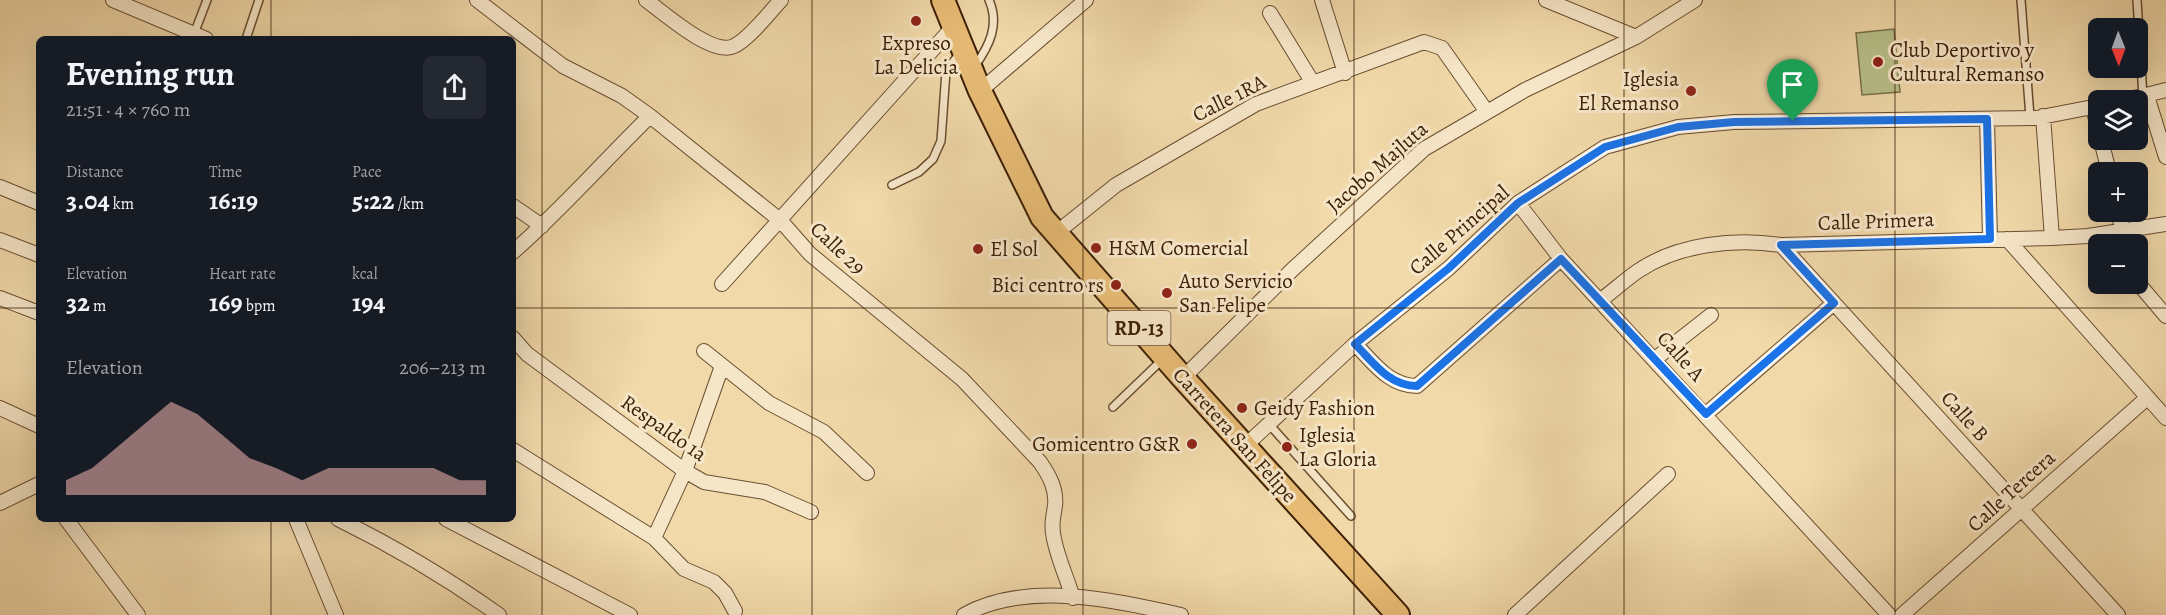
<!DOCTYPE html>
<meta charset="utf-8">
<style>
:root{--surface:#171b24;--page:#242831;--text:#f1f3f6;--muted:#9ea1a6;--accent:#c59692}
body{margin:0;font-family:Alegreya,serif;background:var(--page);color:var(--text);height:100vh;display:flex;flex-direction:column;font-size:22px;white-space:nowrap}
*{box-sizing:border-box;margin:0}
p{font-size:20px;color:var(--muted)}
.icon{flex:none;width:33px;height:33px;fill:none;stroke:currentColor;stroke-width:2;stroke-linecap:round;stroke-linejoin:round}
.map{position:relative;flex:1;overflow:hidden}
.panel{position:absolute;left:36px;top:36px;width:480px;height:486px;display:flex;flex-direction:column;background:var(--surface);border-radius:9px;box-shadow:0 6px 24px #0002}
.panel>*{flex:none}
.needle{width:39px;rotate:179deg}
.buttons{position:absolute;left:2088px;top:18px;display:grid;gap:12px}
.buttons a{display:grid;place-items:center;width:60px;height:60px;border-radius:9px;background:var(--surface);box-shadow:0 6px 24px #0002;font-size:30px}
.pin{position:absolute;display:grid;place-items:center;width:51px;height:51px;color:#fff;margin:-62px -26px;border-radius:50% 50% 50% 0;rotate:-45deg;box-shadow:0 0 6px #0007}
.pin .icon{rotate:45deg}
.round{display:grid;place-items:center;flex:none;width:63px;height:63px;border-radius:9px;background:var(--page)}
.summary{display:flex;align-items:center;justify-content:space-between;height:102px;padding:0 30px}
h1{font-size:33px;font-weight:700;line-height:45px}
.stats{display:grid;grid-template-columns:repeat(3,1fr);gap:9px;height:102px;padding:6px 30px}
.stats div{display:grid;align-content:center}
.stats b{font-size:26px;font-weight:700}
.stats small{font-size:16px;font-weight:400}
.stats p{font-size:16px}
.chart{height:168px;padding:12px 30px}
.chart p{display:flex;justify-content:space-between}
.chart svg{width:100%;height:108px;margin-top:6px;fill:var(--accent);opacity:.7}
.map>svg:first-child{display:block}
</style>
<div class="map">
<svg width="2166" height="615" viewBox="0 0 2166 615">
<rect width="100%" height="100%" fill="#f1d9aa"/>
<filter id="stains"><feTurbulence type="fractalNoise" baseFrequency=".00333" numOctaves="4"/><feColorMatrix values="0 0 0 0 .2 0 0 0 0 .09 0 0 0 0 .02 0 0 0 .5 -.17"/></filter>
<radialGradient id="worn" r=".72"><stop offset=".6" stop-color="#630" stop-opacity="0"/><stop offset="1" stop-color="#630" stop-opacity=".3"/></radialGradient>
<path fill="#b8c08a" stroke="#7a7048" stroke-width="1.5" d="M1894,29L1900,92L1862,95L1856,33Z"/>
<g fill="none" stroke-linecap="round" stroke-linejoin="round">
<g stroke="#6a4e30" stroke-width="10">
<path id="lane" d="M2021,0L2030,117
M2137,0L2143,97
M194,34L207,0
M246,39L259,0
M975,66C989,46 1000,25 989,0
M892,185L919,172L933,159L941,141L946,71L960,53
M1113,407L1163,359
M1269,424L1351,516"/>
</g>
<g stroke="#6a4e30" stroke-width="16">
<path id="street" d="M113,0L206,39
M477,0L563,66L622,96L650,116L781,221L810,254L962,379L1040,462C1049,475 1057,489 1055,506C1053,518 1051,526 1054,539C1058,559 1067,578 1073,598
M646,0C664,13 713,57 734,46C749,39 769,13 781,0
M1322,0L1345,73
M1546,0L1636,37
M1270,13L1313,83
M980,91L1086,0
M2147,96L2166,157
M2126,100L2166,90
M2093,107L2098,128
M2043,116L2052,238
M1987,119L1990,239
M2101,140L2109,172
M0,187L39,203
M1518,203L1561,259L1889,615
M513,206L542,226
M2118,212L2123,231
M1055,234L1116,185L1256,104L1424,42L1442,48L1487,112
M2007,239L2166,418
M0,240L39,255
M1781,245L2118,615
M513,252C561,210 604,161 650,116
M2138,283L2166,316
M722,284L953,27
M0,298L39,313
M1601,300C1613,291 1625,280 1638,271C1678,244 1734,238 1781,245L2052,238L2088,236L2166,224
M513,338L527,354L685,471L704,482L765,492L811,512
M1355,344C1374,363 1389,386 1417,386L1561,259
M704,351L769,403L824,432L867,473
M1655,359L1711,315
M1183,378L1293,269L1424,149L1525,90L1636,37L1695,0
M0,408L39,426
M1706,414L1834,303
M1245,446L1355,344L1449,268L1518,203L1605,147L1678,127L1734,122L2036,118L2098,106
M513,450L654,538L684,569L714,582L725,593L735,611
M0,503L39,484
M66,519L138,615
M296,519L336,615
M338,519C395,547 447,578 499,615
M446,519L630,615
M654,538L685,471L722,366
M964,615C1026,580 1114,600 1181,615
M1515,615L1668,474
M1902,615L2147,398"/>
</g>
<g stroke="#3d2007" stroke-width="26">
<path id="primary" d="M943,0L980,91L1042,217L1183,378L1398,615"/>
</g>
<use href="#lane" stroke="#f6e6c8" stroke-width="7"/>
<use href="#street" stroke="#f6e6c8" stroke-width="14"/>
<use href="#primary" stroke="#e8bc75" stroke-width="22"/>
</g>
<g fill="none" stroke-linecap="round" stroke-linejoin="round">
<g stroke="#fff" stroke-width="12">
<path id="route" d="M1987,119L1990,239L1781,245L1834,303L1706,414L1561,259L1417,386C1389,386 1374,363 1355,344L1449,268L1518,203L1605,147L1678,127L1734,122Z"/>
</g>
<use href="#route" stroke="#1a73e8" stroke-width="8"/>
</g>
<path fill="none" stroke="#3d2007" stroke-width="1.5" stroke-opacity="0.55" d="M271,0V39M542,0V615M812,0V615M1083,0V615M1354,0V615M1624,0V615M1895,0V615M0,308H39M513,308H2166M271,519V615"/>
<g fill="#8f2418" stroke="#f6e6c8" stroke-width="2">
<circle cx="916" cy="21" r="6"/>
<circle cx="1878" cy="62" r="6"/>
<circle cx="1691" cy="91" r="6"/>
<circle cx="1096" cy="248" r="6"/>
<circle cx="978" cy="249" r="6"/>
<circle cx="1116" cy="285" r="6"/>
<circle cx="1167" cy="293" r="6"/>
<circle cx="1242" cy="408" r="6"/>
<circle cx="1192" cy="444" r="6"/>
<circle cx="1287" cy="447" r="6"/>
</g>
<g text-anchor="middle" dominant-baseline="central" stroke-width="6" stroke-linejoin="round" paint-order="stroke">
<rect fill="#f6e6c8" stroke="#745b41" stroke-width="1.5" x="1107.5" y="311" width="63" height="34" rx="4.5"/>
<g font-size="20" font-weight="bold" fill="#3d2007">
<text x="1139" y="328">RD-13</text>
</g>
<g font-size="21" fill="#3d2007" stroke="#f6e6c8" text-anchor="start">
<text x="916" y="43" text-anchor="middle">Expreso<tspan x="916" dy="24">La Delicia</tspan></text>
<text x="1890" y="50">Club Deportivo y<tspan x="1890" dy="24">Cultural Remanso</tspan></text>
<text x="1679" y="79" text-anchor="end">Iglesia<tspan x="1679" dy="24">El Remanso</tspan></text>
<text x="1108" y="248">H&amp;M Comercial</text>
<text x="990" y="249">El Sol</text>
<text x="1179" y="281">Auto Servicio<tspan x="1179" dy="24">San Felipe</tspan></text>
<text x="1104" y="285" text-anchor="end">Bici centro rs</text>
<text x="1254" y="408">Geidy Fashion</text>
<text x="1299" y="435">Iglesia<tspan x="1299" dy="24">La Gloria</tspan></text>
<text x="1180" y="444" text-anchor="end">Gomicentro G&amp;R</text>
</g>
<g font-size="21" fill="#3d2007" stroke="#f6e6c8">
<text transform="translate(1229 98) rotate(-27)">Calle 1RA</text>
<text transform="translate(1377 167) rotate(-41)">Jacobo Majluta</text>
<text transform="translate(1876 221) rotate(-2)">Calle Primera</text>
<text transform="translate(1459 230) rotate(-41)">Calle Principal</text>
<text transform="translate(838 248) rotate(43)">Calle 29</text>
<text transform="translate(1681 356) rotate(48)">Calle A</text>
<text transform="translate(1965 416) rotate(48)">Calle B</text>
<text transform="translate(664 428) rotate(35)">Respaldo 1a</text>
<text transform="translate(1235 435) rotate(48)">Carretera San Felipe</text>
<text transform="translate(2011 491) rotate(-42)">Calle Tercera</text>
</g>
</g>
<rect width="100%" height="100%" filter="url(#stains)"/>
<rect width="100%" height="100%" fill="url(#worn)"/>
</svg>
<div class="buttons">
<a><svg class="needle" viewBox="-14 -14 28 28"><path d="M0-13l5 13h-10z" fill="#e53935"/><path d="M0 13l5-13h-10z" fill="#9ea1a6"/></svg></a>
<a><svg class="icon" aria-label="layers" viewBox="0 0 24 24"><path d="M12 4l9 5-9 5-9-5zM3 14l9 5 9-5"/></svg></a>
<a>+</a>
<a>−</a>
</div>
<div class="pin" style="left:1793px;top:121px;background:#1e9e55"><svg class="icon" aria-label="arrive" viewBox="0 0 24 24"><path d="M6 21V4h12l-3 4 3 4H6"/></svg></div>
<section class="panel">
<div class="summary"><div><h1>Evening run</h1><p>21:51 · 4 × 760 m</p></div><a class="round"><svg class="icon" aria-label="share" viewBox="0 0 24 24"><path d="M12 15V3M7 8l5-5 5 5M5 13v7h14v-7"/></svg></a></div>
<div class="stats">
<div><p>Distance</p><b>3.04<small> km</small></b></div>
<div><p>Time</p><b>16:19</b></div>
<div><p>Pace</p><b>5:22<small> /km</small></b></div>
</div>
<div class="stats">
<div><p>Elevation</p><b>32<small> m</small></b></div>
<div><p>Heart rate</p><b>169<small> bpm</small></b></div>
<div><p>kcal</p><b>194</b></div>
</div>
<div class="chart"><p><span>Elevation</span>206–213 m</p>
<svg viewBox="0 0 160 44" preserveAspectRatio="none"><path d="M0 44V38L10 33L20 24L30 15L40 6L50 11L60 20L70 29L80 33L90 38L100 33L110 33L120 33L130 33L140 33L150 38L160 38V44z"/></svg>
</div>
</section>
</div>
